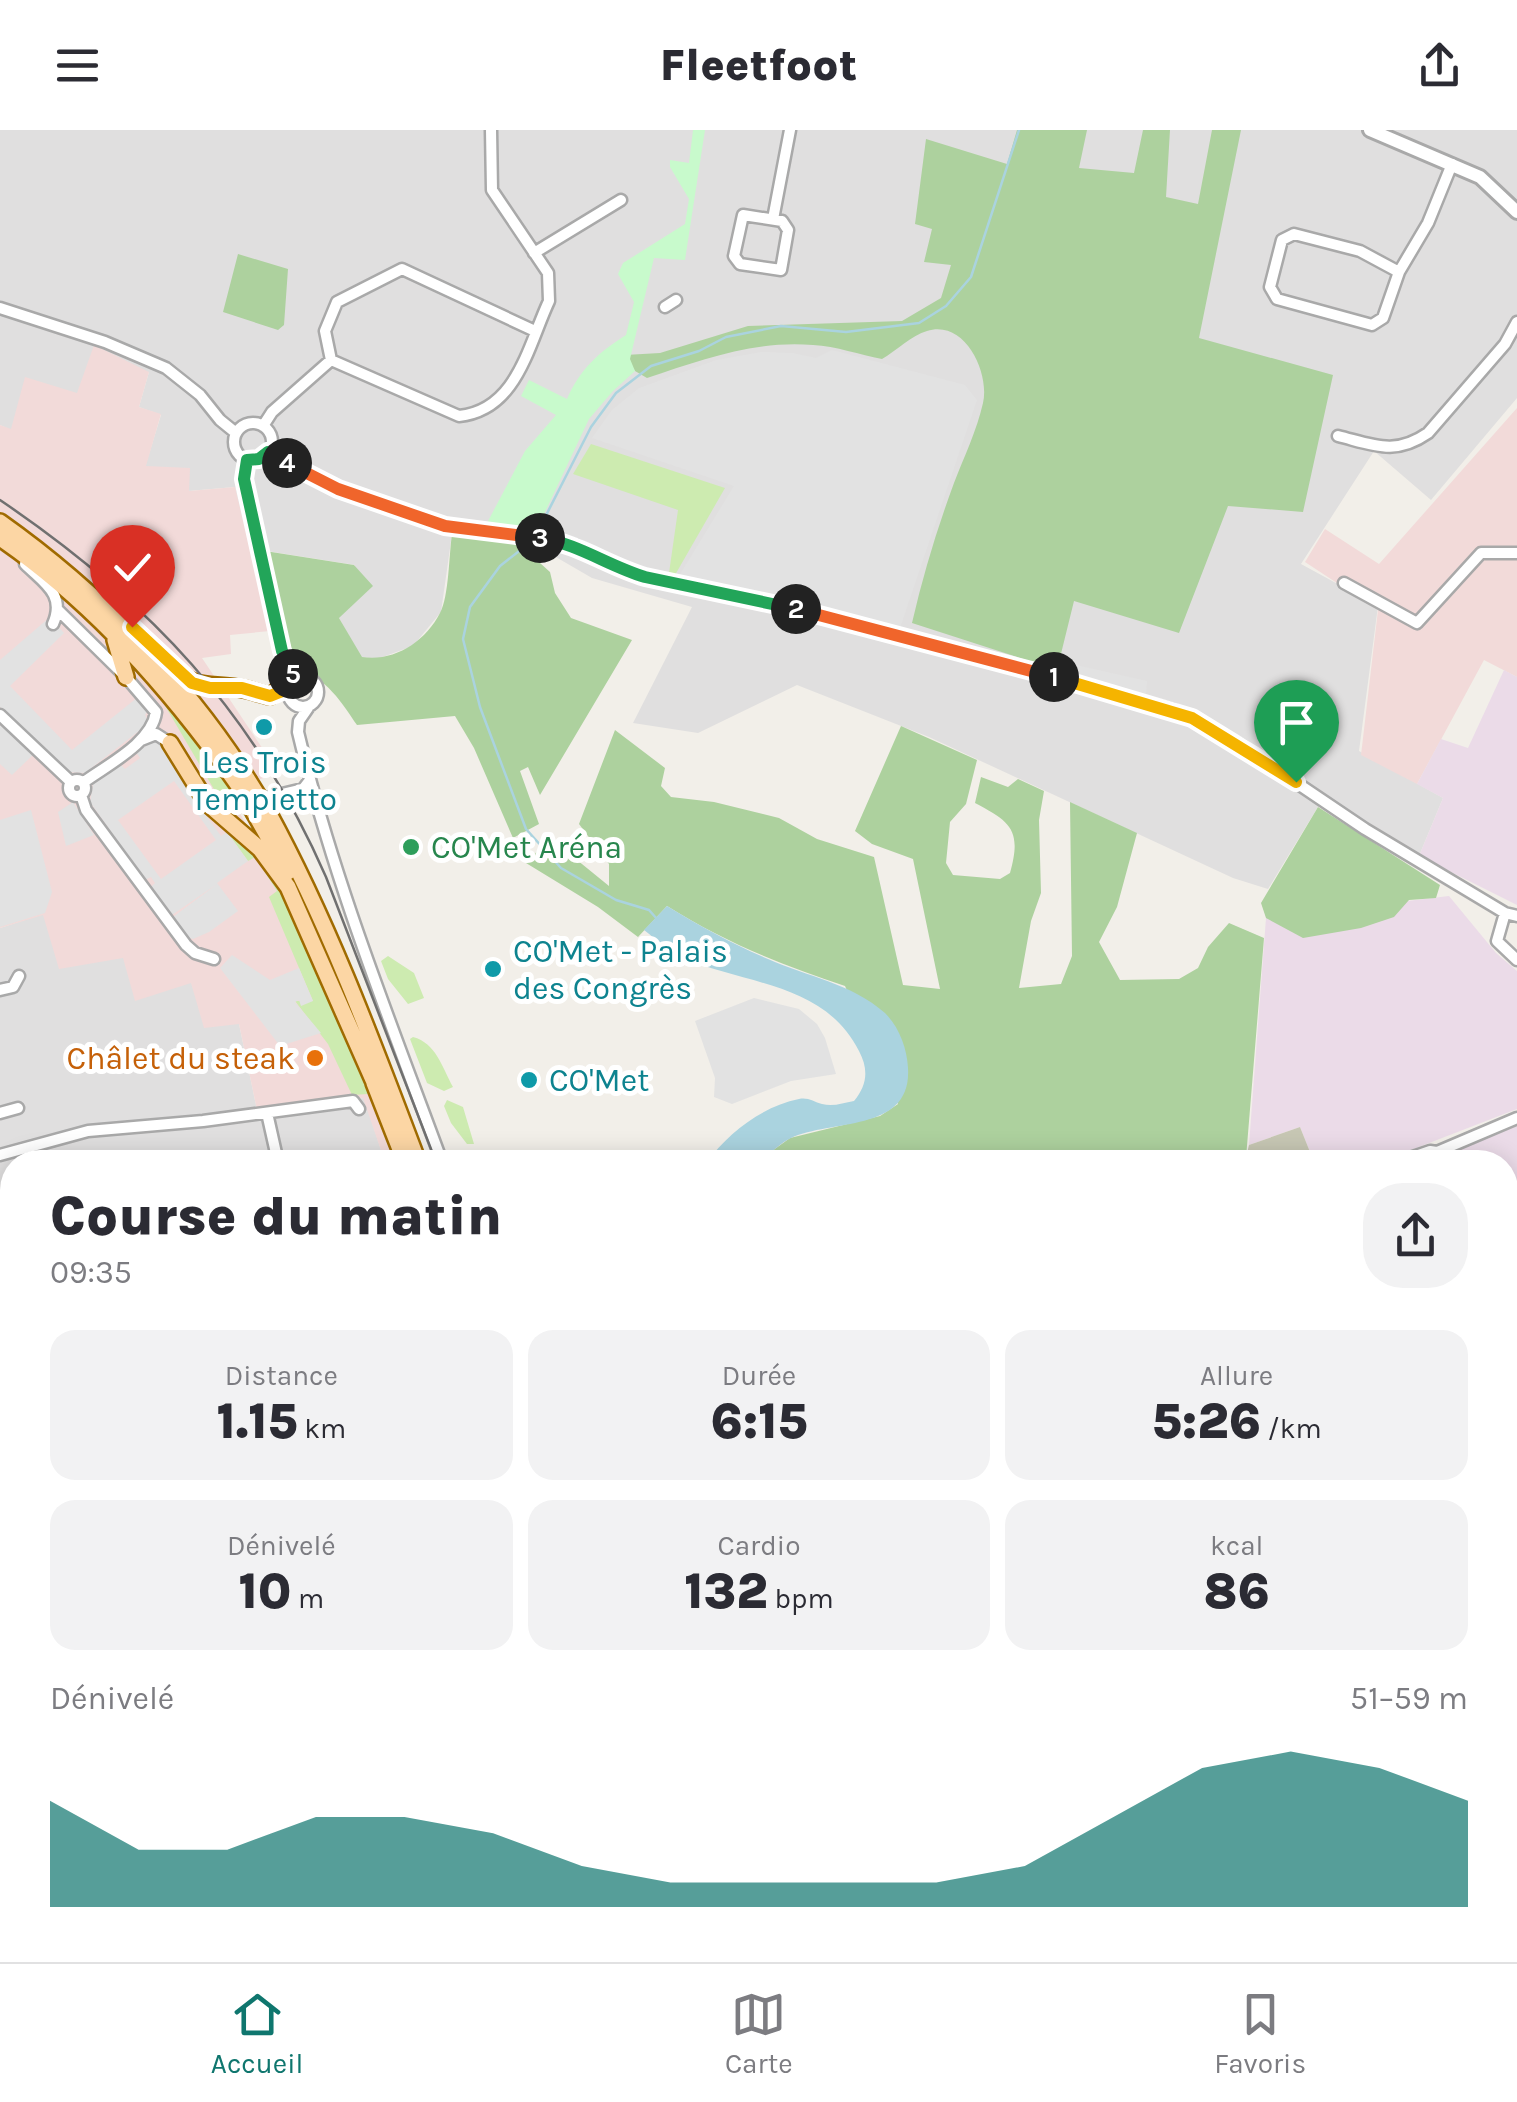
<!DOCTYPE html>
<html lang="fr">
<meta charset="utf-8">
<style>
:root{--surface:#fff;--page:#f2f2f3;--text:#2b2b33;--muted:#7c7c81;--line:#e1e1e2;--accent:#0f766e}
body{margin:0;font-family:Karla,sans-serif;background:var(--page);color:var(--text);height:100vh;display:flex;flex-direction:column;font-size:38px;white-space:nowrap}
*{box-sizing:border-box;margin:0}
p{font-size:32px;color:var(--muted)}
.icon{flex:none;width:55px;height:55px;fill:none;stroke:currentColor;stroke-width:2;stroke-linecap:round;stroke-linejoin:round}
.map{position:relative;flex:1;overflow:hidden}
.side{position:absolute;left:0px;top:1020px;width:1518px;height:812px;display:flex;flex-direction:column;background:var(--surface);border-radius:40px 40px 0 0;box-shadow:0 5px 25px #0003}
.side>*{flex:none}
.pin{position:absolute;display:grid;place-items:center;width:85px;height:85px;color:#fff;margin:-102px -42px;border-radius:50% 50% 50% 0;rotate:-45deg;box-shadow:0 0 10px #0007}
.pin .icon{rotate:45deg}
.km{position:absolute;width:50px;height:50px;margin:-25px;border-radius:50%;background:#222;color:#fff;font-size:28px;line-height:50px;text-align:center}
.round{display:grid;place-items:center;flex:none;width:105px;height:105px;border-radius:40px;background:var(--page)}
.headline{display:flex;align-items:center;justify-content:space-between;height:170px;padding:0 50px}
h1{font-size:55px;font-weight:800;line-height:75px}
.figures{display:grid;grid-template-columns:repeat(3,1fr);gap:15px;height:170px;padding:10px 50px}
.figures div{display:grid;align-content:center;border-radius:25px;background:var(--page);text-align:center}
.figures b{font-size:50px;font-weight:800}
.figures small{font-size:28px;font-weight:400}
.figures p{font-size:28px}
.chart{height:280px;padding:20px 50px}
.chart p{display:flex;justify-content:space-between}
.chart svg{width:100%;height:180px;margin-top:10px;fill:var(--accent);opacity:.7}
header{display:flex;justify-content:space-between;align-items:center;height:130px;padding:0 50px;background:var(--surface);font-size:45px;font-weight:800}
.tab-bar{display:flex;justify-content:space-around;align-items:center;height:140px;border-top:2px solid var(--line);background:var(--surface);font-size:28px;color:var(--muted)}
.tab-bar a{display:grid;justify-items:center;gap:5px}
.tab-bar .active{color:var(--accent)}
.map>svg:first-child{display:block}
</style>
<header><svg class="icon" aria-label="menu" viewBox="0 0 24 24"><path d="M4 6h16M4 12h16M4 18h16"/></svg>Fleetfoot<svg class="icon" aria-label="share" viewBox="0 0 24 24"><path d="M12 15V3M7 8l5-5 5 5M5 13v7h14v-7"/></svg></header>
<div class="map">
<svg width="1517" height="1832" viewBox="0 0 1517 1832">
<rect width="100%" height="100%" fill="#f2efe9"/>
<path fill="#e0dfdf" d="M0,0H1517V268L1431,370L1374,321L1301,434L1378,476L1359,621L1443,668L1419,726L1324,667L1268,759L1233,748L929,607L797,555L698,603L633,593L692,477L592,448L542,419L520,415L452,404L441,482L413,516L377,529L361,527L339,488L355,435L248,418L235,357L188,361L145,337L161,285L139,277L149,242L77,264L11,300L0,295Z
M43,784L123,828L191,853L239,894L257,980L364,968L385,1032H12V1776L0,1778V798Z
M995,1820H1061L1062,1828L1001,1832Z
M1171,1820H1448L1450,1832H1168Z"/>
<path fill="#f2dad9" d="M94,215L149,242L139,277L161,284L146,336L190,338L189,361L235,357L270,501L230,505L231,524L202,528L279,643L226,660L272,738L363,945L396,1032H385L363,968L257,980L239,894L204,898L191,853L135,871L123,828L59,839L43,785L0,798V295L11,299L25,247L77,263Z
M1517,278V547L1484,530L1417,654L1361,625L1378,480L1305,432L1325,399L1379,434Z
M628,1820H918L926,1832H661Z"/>
<path fill="#ebdbe8" d="M1504,540L1517,547V775L1419,726L1443,668L1417,654L1441,609L1468,618Z
M1449,766L1496,823L1517,841V979L1380,1032H1314L1300,997L1249,1015L1266,788Z
M1517,996V1651L1505,1650V1032H1426Z"/>
<path fill="#c7c7b4" d="M1300,997L1314,1032H1233L1246,1027L1249,1015Z"/>
<path fill="#eef0d5" d="M1505,1776L1517,1779V1832H1450L1448,1820H1505Z"/>
<path fill="#cdebb0" d="M591,314L725,358L675,445L669,443L678,380L573,344Z
M150,550L178,580L237,666L221,668L215,661Z
M208,679L261,722L303,795L368,964L352,965L328,914L295,871H313L269,767L277,761L255,727L248,731L227,702L205,682Z
M388,826L414,843L424,868L408,874L388,849L381,831Z
M413,907C436,913 442,937 453,957L444,961L427,953L410,909Z
M447,970L463,977L474,1014H467L451,993L444,976Z"/>
<path fill="#add19e" d="M1017,0H1087L1079,38L1134,43L1143,0H1170L1166,67L1198,74L1212,0H1241L1199,208L1333,245L1303,382L1228,376L1179,503L1074,471L1057,540L912,493C923,445 937,399 954,353C964,327 977,300 983,273C990,243 965,189 927,201C912,205 896,221 882,229C860,225 836,216 813,215C755,210 701,230 647,248L635,241L625,225L660,223L748,196L902,191L941,168L951,135L924,132L932,99L915,94L926,9L1007,34Z
M238,124L288,139L284,195L278,200L223,182Z
M452,404L520,415L550,442L555,463L571,488L632,510L540,665L528,637L520,641L539,694L513,708L474,618L455,586L357,595C343,575 325,544 298,543L265,421L354,435L373,456L339,488L362,527C394,532 425,512 440,483C449,467 449,424 452,404Z
M901,596L977,630L966,674L950,692L946,733L953,745L1000,749L1010,743C1022,700 1011,692 975,673L981,647L1008,657L1018,649L1044,661L1039,690L1041,763L1031,791L1019,858L1061,854L1072,826L1070,672L1137,703L1117,777L1099,812L1120,850L1179,849L1198,838L1208,817L1229,793L1264,808L1246,1028L1233,1032H757L790,1008L880,986L898,974L845,856C782,835 724,812 667,776L638,807L598,777L526,733L550,708L609,756V734L579,694L615,600L665,638L661,656L671,667L714,672L779,688L817,709L874,727L903,855L940,859L913,729L872,714L855,701Z
M1318,677L1440,755L1436,768L1409,770L1394,787L1361,798L1303,808L1266,788L1261,773Z
M1505,1650H1514L1517,1751L1512,1757L1515,1773L1505,1775Z
M1061,1820H1136L1135,1832H1012L1062,1828Z"/>
<path fill="#c8facc" d="M693,0H705L685,130L654,128L630,229L635,241L613,261L589,289L536,401L487,393L525,321L556,285L521,266L529,250L567,269C580,239 599,222 626,205L634,172L618,144L623,133L685,94L689,69L670,37V30L689,33Z"/>
<path fill="#e2e2e2" fill-rule="evenodd" d="M832,220L965,255L977,270L900,498L679,446L734,356L592,308L612,280L639,258L716,230L761,222L793,223L816,228Z
M50,487L64,503L10,556L72,620L138,567L149,579L145,585L149,593L85,643L65,642L0,577V530Z
M1067,533L1147,551L1146,565L1066,546Z
M0,595L34,624L12,645L0,634Z
M154,611L164,616L208,679L204,683L221,706L227,702L248,731L217,753L238,781L209,802L193,809L187,807L173,787L217,754L172,785L151,757L155,753L151,747L145,750L90,672L93,654L120,634L125,639L140,628L136,622ZM174,651L216,710L161,749L118,690Z
M73,672L94,705L66,716L58,682Z
M31,680L52,762L45,783L0,797V690Z
M232,825L270,850L299,838L313,871L301,876L299,870L295,872L321,903L280,916L220,838Z
M754,868L799,879L817,894L825,908L836,944L791,951L732,974L714,967L715,948L695,891Z
M781,1820H919L926,1832H770Z"/>
<path fill="#aad3df" d="M667,776C699,796 733,814 768,829C808,847 851,853 885,883C899,897 907,918 908,938C912,1003 832,989 791,1008C780,1013 771,1024 760,1030C747,1037 722,1033 707,1032C728,1003 763,976 799,969C808,967 814,972 822,974C833,977 843,973 854,971C867,955 869,940 859,921C824,852 745,855 681,827C668,821 656,809 644,800Z
M12,1770V1820H589L626,1832H0V1772Z"/>
<g fill="none" stroke-linecap="round" stroke-linejoin="round">
<path stroke="#aad3df" stroke-width="2.5" d="M536,405L591,297L616,263L651,236L699,221L726,207L781,196L846,202L919,193L946,176L971,147L1019,0
M532,411L500,436L470,477L463,509L480,577L526,699L561,738L616,770L649,780L657,789"/>
<g stroke="#a9a9a9" stroke-width="15">
<path id="minor" d="M743,85L782,91L788,100L781,140L740,134L734,126Z
M773,89L790,0
M534,123L621,70
M1399,142L1383,188L1372,195L1277,169L1270,157L1282,110L1294,104L1360,121L1399,142L1428,93L1452,34
M665,177L676,170
M0,178L105,212L166,238L200,265L220,290L236,303
M331,230L325,201L337,172L402,139L535,201
M234 312a19 19 0 1 1 38 0a19 19 0 1 1-38 0Z
M263,296L272,282L331,230L459,286C517,280 528,216 549,171L548,143L492,60L491,0
M1338,306C1374,315 1395,326 1428,303L1505,214L1517,192
M268,322L338,359L445,396L560,411L577,416L625,441L650,449L781,475L1173,580L1242,616L1365,699L1505,783L1517,786
M247,330L243,349L282,521L295,547
M25,434C44,453 66,464 53,494
M1344,453L1417,493L1481,423H1517
M58,480L126,547L156,582C152,613 107,635 84,652
M288 562a15 15 0 1 1 30 0a15 15 0 1 1-30 0Z
M308,578L299,591L298,602C333,749 390,891 442,1032
M0,585L71,652
M141,610L156,604L170,613
M69 658a8 8 0 1 1 16 0a8 8 0 1 1-16 0Z
M81,665L86,680L186,815L195,823L214,829
M240,674L303,659L310,650
M1505,783L1497,811L1517,830
M0,860L13,857L19,846
M0,983L18,978
M267,983L278,1032
M0,1025L88,1001L203,991L353,971L359,979
M1398,1032L1430,1021L1437,1022L1517,988
M1505,1231L1517,1260
M0,1305L12,1313
M989,1820L994,1832
M1387,1820L1388,1832
M1247,1832L1250,1820"/>
</g>
<g stroke="#a9a9a9" stroke-width="18">
<path id="tertiary" d="M1370,0L1480,47L1517,82
M1505,1525H1517
M0,1567L12,1564"/>
</g>
<g stroke="#a06b00" stroke-width="20">
<path id="primary" d="M0,392C96,460 185,550 248,650
M0,408C95,473 172,561 238,655
M115,510L126,547
M170,535C196,561 207,553 238,558C249,559 259,564 270,566L289,553
M170,613L207,673L260,719L288,757L377,959
M268,682C329,794 373,913 418,1032
M255,684L288,742
M374,953L405,1032
M960,1820L967,1832"/>
</g>
<use href="#minor" stroke="#fff" stroke-width="10"/>
<use href="#tertiary" stroke="#fff" stroke-width="12"/>
<use href="#primary" stroke="#fcd6a4" stroke-width="15"/>
<path stroke="#707070" stroke-width="2.5" d="M0,370C149,471 254,582 326,747L436,1032
M930,1820L936,1832"/>
<g stroke="#a06b00" stroke-width="20" stroke-linecap="butt">
<path id="primary-bridge" d="M248,650L268,682
M238,655L255,684"/>
</g>
<use href="#primary-bridge" stroke="#fcd6a4" stroke-width="15"/>
</g>
<g fill="none" stroke-linecap="round" stroke-linejoin="round">
<g stroke="#fff" stroke-width="20">
<path id="split-1" d="M1054,547L1192,588L1296,652"/>
</g>
<g stroke="#fff" stroke-width="20">
<path id="split-2" d="M796,479L1054,547"/>
</g>
<g stroke="#fff" stroke-width="20">
<path id="split-3" d="M540,408C579,414 608,436 645,447L796,479"/>
</g>
<g stroke="#fff" stroke-width="20">
<path id="split-4" d="M287,333L338,359L445,396L540,408"/>
</g>
<g stroke="#fff" stroke-width="20">
<path id="split-5" d="M287,333L268,322L259,329L247,330L244,349L282,521L293,544"/>
</g>
<g stroke="#fff" stroke-width="20">
<path id="split-6" d="M132,497L192,553L210,558H242L270,566L280,562L295,548L293,544"/>
</g>
<use href="#split-1" stroke="#f5b400" stroke-width="12"/>
<use href="#split-2" stroke="#f0652b" stroke-width="12"/>
<use href="#split-3" stroke="#22a559" stroke-width="12"/>
<use href="#split-4" stroke="#f0652b" stroke-width="12"/>
<use href="#split-5" stroke="#22a559" stroke-width="12"/>
<use href="#split-6" stroke="#f5b400" stroke-width="12"/>
</g>
<g fill="#0f9aa8" stroke="#fff" stroke-width="4">
<circle cx="264" cy="597" r="10"/>
<circle cx="493" cy="839" r="10"/>
<circle cx="529" cy="950" r="10"/>
</g>
<circle fill="#2e9e5b" stroke="#fff" stroke-width="4" cx="411" cy="717" r="10"/>
<circle fill="#e8710a" stroke="#fff" stroke-width="4" cx="315" cy="928" r="10"/>
<g text-anchor="middle" dominant-baseline="central" stroke-width="10" stroke-linejoin="round" paint-order="stroke">
<g font-size="32" fill="#0d838f" stroke="#fff" text-anchor="start">
<text x="264" y="632" text-anchor="middle">Les Trois<tspan x="264" dy="37">Tempietto</tspan></text>
<text x="513" y="821">CO'Met - Palais<tspan x="513" dy="37">des Congrès</tspan></text>
<text x="549" y="950">CO'Met</text>
</g>
<g font-size="32" fill="#27864d" stroke="#fff" text-anchor="start">
<text x="431" y="717">CO'Met Aréna</text>
</g>
<g font-size="32" fill="#c56008" stroke="#fff" text-anchor="end">
<text x="295" y="928">Châlet du steak</text>
</g>
</g>
</svg>
<div class="pin" style="left:1296px;top:652px;background:#1e9e55"><svg class="icon" aria-label="arrive" viewBox="0 0 24 24"><path d="M6 21V4h12l-3 4 3 4H6"/></svg></div>
<div class="pin" style="left:132px;top:497px;background:#d93025"><svg class="icon" aria-label="check" viewBox="0 0 24 24"><path d="M5 12l5 5 9-10"/></svg></div>
<b class="km" style="left:1054px;top:547px">1</b>
<b class="km" style="left:796px;top:479px">2</b>
<b class="km" style="left:540px;top:408px">3</b>
<b class="km" style="left:287px;top:333px">4</b>
<b class="km" style="left:293px;top:544px">5</b>
<section class="side">
<div class="headline"><div><h1>Course du matin</h1><p>09:35</p></div><a class="round"><svg class="icon" aria-label="share" viewBox="0 0 24 24"><path d="M12 15V3M7 8l5-5 5 5M5 13v7h14v-7"/></svg></a></div>
<div class="figures">
<div><p>Distance</p><b>1.15<small> km</small></b></div>
<div><p>Durée</p><b>6:15</b></div>
<div><p>Allure</p><b>5:26<small> /km</small></b></div>
</div>
<div class="figures">
<div><p>Dénivelé</p><b>10<small> m</small></b></div>
<div><p>Cardio</p><b>132<small> bpm</small></b></div>
<div><p>kcal</p><b>86</b></div>
</div>
<div class="chart"><p><span>Dénivelé</span>51–59 m</p>
<svg viewBox="0 0 160 44" preserveAspectRatio="none"><path d="M0 44V18L10 30L20 30L30 22L40 22L50 26L60 34L70 38L80 38L90 38L100 38L110 34L120 22L130 10L140 6L150 10L160 18V44z"/></svg>
</div>
</section>
</div>
<nav class="tab-bar">
<a class="active"><svg class="icon" aria-label="home" viewBox="0 0 24 24"><path d="M3 11l9-7 9 7M6 9v11h12V9"/></svg>Accueil</a>
<a><svg class="icon" aria-label="map" viewBox="0 0 24 24"><path d="M3 6l6-2 6 2 6-2v14l-6 2-6-2-6 2zM9 4v14M15 6v14"/></svg>Carte</a>
<a><svg class="icon" aria-label="saved" viewBox="0 0 24 24"><path d="M7 4h10v16l-5-4-5 4z"/></svg>Favoris</a>
</nav>
